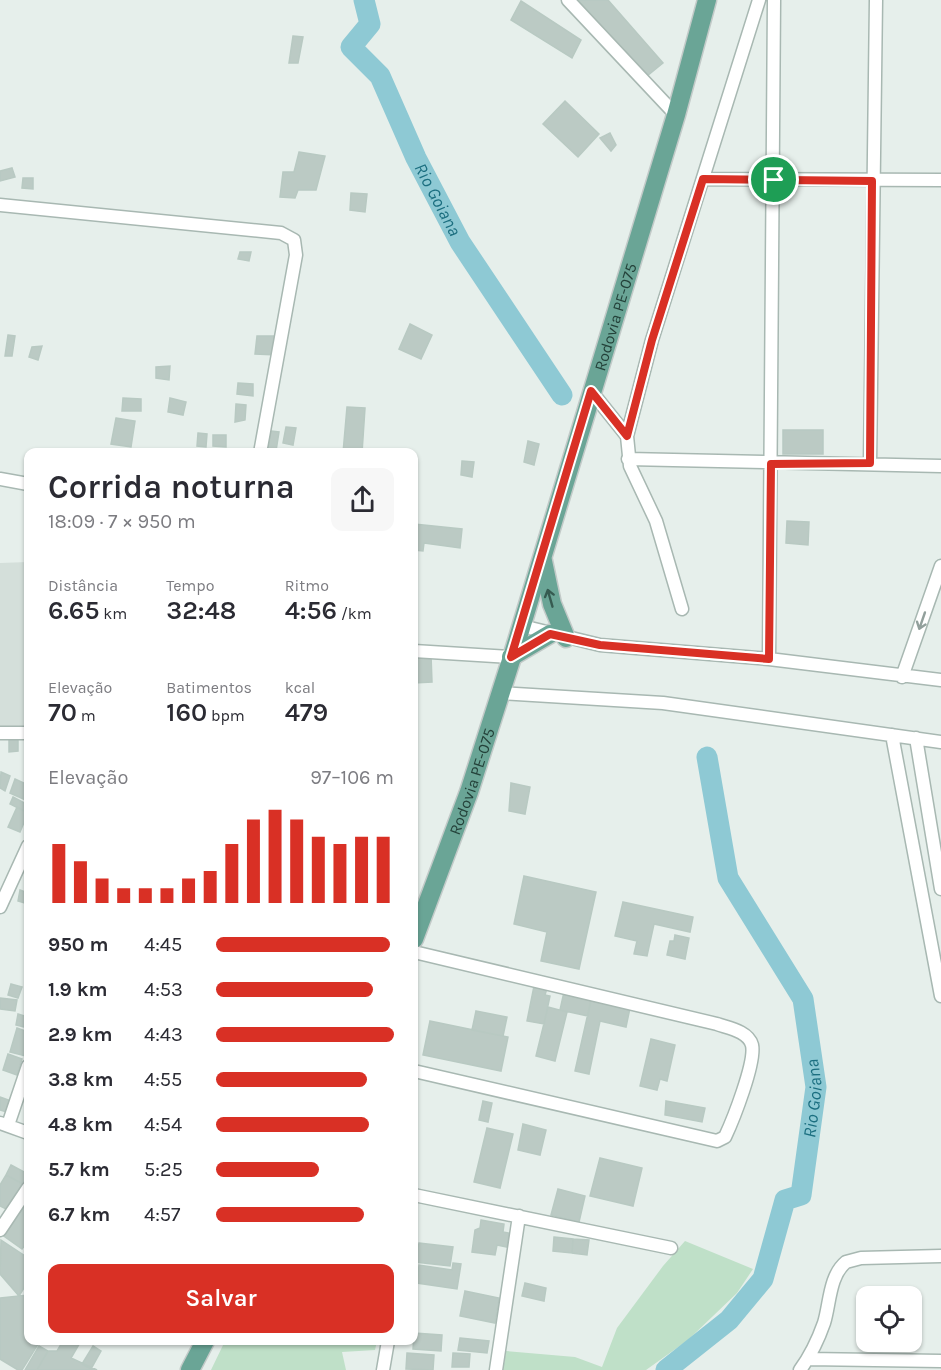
<!DOCTYPE html>
<html lang="pt">
<meta charset="utf-8">
<style>
:root{--surface:#fff;--page:#f7f7f7;--text:#2b2b33;--muted:#7c7c81;--accent:#d93025}
body{margin:0;font-family:Karla,sans-serif;background:var(--page);color:var(--text);height:100vh;display:flex;flex-direction:column;font-size:22px;white-space:nowrap}
*{box-sizing:border-box;margin:0}
p{font-size:20px;color:var(--muted)}
.icon{flex:none;width:33px;height:33px;fill:none;stroke:currentColor;stroke-width:2;stroke-linecap:round;stroke-linejoin:round}
.map{position:relative;flex:1;overflow:hidden}
.details{position:absolute;left:24px;top:448px;width:394px;height:897px;display:flex;flex-direction:column;background:var(--surface);border-radius:12px;box-shadow:0 2px 4px #0004}
.details>*{flex:none}
.fabs{position:absolute;left:856px;top:1286px;display:grid;gap:12px}
.fabs a{display:grid;place-items:center;width:66px;height:66px;border-radius:12px;background:var(--surface);box-shadow:0 2px 4px #0004;font-size:30px}
.pin{position:absolute;display:grid;place-items:center;width:51px;height:51px;color:#fff;margin:-26px;border:3px solid #fff;border-radius:50%;box-shadow:0 2px 6px #0007}
.round{display:grid;place-items:center;flex:none;width:63px;height:63px;border-radius:12px;background:var(--page)}
.headline{display:flex;align-items:center;justify-content:space-between;height:102px;padding:0 24px}
h1{font-size:33px;font-weight:600;line-height:45px}
.metrics{display:grid;grid-template-columns:repeat(3,1fr);gap:9px;height:102px;padding:6px 24px}
.metrics div{display:grid;align-content:center}
.metrics b{font-size:26px;font-weight:600}
.metrics small{font-size:16px;font-weight:400}
.metrics p{font-size:16px}
.chart{height:168px;padding:12px 24px}
.chart p{display:flex;justify-content:space-between}
.chart svg{width:100%;height:108px;margin-top:6px;stroke:var(--accent);stroke-width:6}
.primary-button{display:flex;gap:12px;margin-top:auto;padding:12px 24px}
.primary-button a{flex:1;height:69px;border-radius:12px;background:var(--accent);color:#fff;font-size:24px;font-weight:600;line-height:69px;text-align:center}
ul{padding:0 24px;list-style:none;font-size:20px}
li{display:grid;grid-template-columns:96px 72px 1fr;align-items:center;height:45px}
li i{height:15px;border-radius:8px;background:var(--accent)}
.map>svg:first-child{display:block}
</style>
<div class="map">
<svg width="941" height="1370" viewBox="0 0 941 1370">
<rect width="100%" height="100%" fill="#e6efeb"/>
<path fill="#d4dfda" d="M28,562V729H0V563Z"/>
<path fill="#bfe0c8" d="M685,1241L753,1269L737,1293L688,1340L646,1370H503L506,1351L575,1357L602,1367L617,1328L663,1266Z
M225,1341H377L375,1350L342,1352L346,1370H211Z"/>
<g fill="none" stroke-linecap="round" stroke-linejoin="round">
<g stroke="#8ec9d4" stroke-width="21">
<path id="s1" d="M364,0L370,24L351,47L380,76L416,158L460,242L562,395"/>
<path id="s2" d="M666,1370L729,1320L763,1279L785,1200L801,1195L816,1087L803,999L728,878L707,757"/>
</g>
</g>
<path fill="#bbcac4" stroke="#b8c9c2" stroke-width="1.5" d="M578,0H608L663,63L647,76Z
M521,1L581,40L572,58L511,20Z
M293,36L303,37L298,63H289Z
M565,101L599,134L578,157L543,124Z
M610,133L616,145L611,151L600,138Z
M299,152L325,156L316,190H298L295,198L280,197L283,172H294Z
M12,168L15,177L0,181V171Z
M23,178H33V189L22,188Z
M351,193L367,194L365,212L350,210Z
M240,252H251L249,261L238,259Z
M410,324L432,335L421,359L399,349Z
M8,335L15,336L12,356H5Z
M257,336H280L277,355L255,354Z
M42,346L38,360L29,357L32,347Z
M170,366L169,380L156,378V367Z
M238,383L253,384V396L237,394Z
M123,398L141,399V411H122Z
M170,398L186,402L183,415L168,412Z
M236,404L246,405L245,420L235,422Z
M347,407L365,408L362,453H343Z
M116,418L135,421L131,447L111,444Z
M286,427L296,428L293,445L283,443Z
M783,430H823V454H783Z
M271,431L279,432L276,451L268,450Z
M198,433L207,434L206,447L197,446Z
M213,435H226V447L213,446Z
M528,441L539,444L534,465L524,462Z
M462,461L474,462L472,477L461,475Z
M787,521L809,522L808,545L786,543Z
M414,524L462,529L460,548L424,543L423,551L414,550Z
M414,655H431L432,682L414,683Z
M9,739H18V751L9,752Z
M1,772L10,776L5,791L0,788Z
M15,779L28,785V801L10,793Z
M511,783L530,787L525,814L509,811Z
M13,797L28,805V813L10,804Z
M17,807L28,813L20,832L8,827Z
M524,876L596,892L579,969L541,961L547,932L514,924Z
M20,890L28,893V904L18,901Z
M623,902L693,917L690,932L654,924L647,956L634,954L637,941L615,936Z
M675,935L689,938L685,959L667,955L670,941H674Z
M11,984L22,987L18,998L8,995Z
M534,986L547,988L545,995L550,996L544,1024L527,1021Z
M564,992L591,1000L588,1016L560,1010Z
M0,998L17,1000L15,1011L0,1009Z
M591,1000L630,1008L626,1027L600,1021L589,1074L575,1071Z
M548,1007L567,1012L555,1061L536,1056Z
M476,1011L507,1017L503,1036L472,1030Z
M18,1014L28,1017V1028L16,1025Z
M430,1021L508,1037L501,1071L423,1055Z
M17,1028L28,1032L26,1056L10,1052Z
M651,1039L675,1045L667,1081L660,1079L657,1090L640,1086Z
M8,1054L22,1059L17,1075L3,1070Z
M0,1097L11,1101L7,1112L0,1110Z
M483,1101L492,1103L488,1122L479,1120Z
M666,1101L705,1108L702,1122L665,1115Z
M523,1124L546,1130L540,1155L518,1150Z
M487,1128L513,1134L500,1188L474,1182Z
M600,1158L642,1168L633,1206L590,1196Z
M11,1165L28,1174L23,1184L6,1175Z
M6,1175L23,1184L8,1210L0,1206V1185Z
M558,1189L585,1196L579,1222L551,1215Z
M28,1193V1241L22,1249L1,1234Z
M481,1220L504,1224L503,1232L509,1233L507,1247L497,1245L495,1255L472,1252L475,1230L480,1228Z
M554,1237L573,1239L572,1253L553,1251Z
M573,1239L589,1240L587,1255L572,1253Z
M1,1240L28,1258V1285L27,1283L19,1296L0,1274Z
M419,1243L453,1247L450,1266L415,1262Z
M453,1263L461,1264L457,1289L417,1283L419,1265L452,1270Z
M525,1283L546,1288L544,1301L522,1296Z
M465,1291L499,1298L495,1323L460,1316Z
M28,1295V1341H40L22,1370H18L0,1359V1298Z
M414,1333L442,1335L441,1351L413,1349Z
M460,1338L489,1341L487,1353L458,1350Z
M63,1341H81L71,1358L97,1370H37L48,1351H57Z
M39,1346L48,1351L37,1370H25Z
M93,1346L101,1351L91,1369L82,1364Z
M407,1353L434,1355L433,1370L406,1369Z
M453,1353L470,1354L469,1367H452Z"/>
<g fill="none" stroke-linecap="round" stroke-linejoin="round">
<g stroke="#a8b8b2" stroke-width="15">
<path id="minor" d="M568,0L676,115
M703,179L941,180
M0,205L281,233L294,240L296,255L260,453
M591,391L627,436
M628,459L941,466
M870,463L876,0
M0,479L28,484
M682,609L656,521L630,466L627,436L652,340L759,0
M522,626L600,645L769,659L941,680
M414,651L511,657
M769,659L774,0
M902,677L941,566
M500,693L663,703L941,742
M0,733H28
M892,735L941,996
M916,738L941,889
M0,907L28,846
M414,952L717,1024C728,1028 748,1031 752,1045C756,1062 733,1120 725,1137L717,1141L414,1071
M0,1123L28,1133
M8,1125L28,1066
M414,1195L671,1248
M0,1230L28,1188
M808,1359L941,1361
M383,1370L388,1341
M496,1370L519,1216
M800,1370C811,1355 818,1340 824,1323C830,1304 829,1276 846,1262L861,1258L941,1256"/>
</g>
<g stroke="#c2cac8" stroke-width="21">
<g id="primary">
<path d="M543,561L552,604L566,638"/>
<path d="M511,657L550,634"/>
<path id="s3" d="M414,939L469,792L514,651L676,115L707,0"/>
<path d="M190,1370L205,1341"/>
</g>
</g>
<use href="#minor" stroke="#fff" stroke-width="12"/>
<use href="#primary" stroke="#6aa596" stroke-width="18"/>
</g>
<defs><path id="oneway-shaft" d="M-6 0H5M1.5-3L5.5 0L1.5 3" fill="none" stroke-width="1.6" stroke-linecap="round" stroke-linejoin="round" transform="scale(1.5)"/></defs>
<use stroke="#365b51" href="#oneway-shaft" transform="translate(550 598) rotate(-106)"/>
<use stroke="#92a09c" href="#oneway-shaft" transform="translate(922 621) rotate(109)"/>
<g fill="none" stroke-linecap="round" stroke-linejoin="round">
<g stroke="#fff" stroke-width="12">
<path id="route" d="M703,179L872,181L870,463L771,464L769,659L600,645L550,634L511,657L591,391L627,436L652,340Z"/>
</g>
<use href="#route" stroke="#d93025" stroke-width="8"/>
</g>
<g text-anchor="middle" dominant-baseline="central" stroke-width="5" stroke-linejoin="round" paint-order="stroke">
<g font-size="16" fill="#24423a" stroke="#f7fbf9">
<text stroke="none"><textPath href="#s3" startOffset="654">Rodovia PE-075</textPath></text>
<text stroke="none"><textPath href="#s3" startOffset="168">Rodovia PE-075</textPath></text>
</g>
<g font-size="18" font-style="italic" fill="#1c6f80" stroke="#f7fbf9">
<text stroke="none"><textPath href="#s1" startOffset="232">Rio Goiana</textPath></text>
<text stroke="none"><textPath href="#s2" startOffset="330">Rio Goiana</textPath></text>
</g>
</g>
</svg>
<div class="fabs">
<a><svg class="icon" aria-label="locate" viewBox="0 0 24 24"><circle cx="12" cy="12" r="6"/><path d="M12 2v4M12 18v4M2 12h4M18 12h4"/></svg></a>
</div>
<div class="pin" style="left:774px;top:180px;background:#1e9e55"><svg class="icon" aria-label="arrive" viewBox="0 0 24 24"><path d="M6 21V4h12l-3 4 3 4H6"/></svg></div>
<section class="details">
<div class="headline"><div><h1>Corrida noturna</h1><p>18:09 · 7 × 950 m</p></div><a class="round"><svg class="icon" aria-label="share" viewBox="0 0 24 24"><path d="M12 15V3M7 8l5-5 5 5M5 13v7h14v-7"/></svg></a></div>
<div class="metrics">
<div><p>Distância</p><b>6.65<small> km</small></b></div>
<div><p>Tempo</p><b>32:48</b></div>
<div><p>Ritmo</p><b>4:56<small> /km</small></b></div>
</div>
<div class="metrics">
<div><p>Elevação</p><b>70<small> m</small></b></div>
<div><p>Batimentos</p><b>160<small> bpm</small></b></div>
<div><p>kcal</p><b>479</b></div>
</div>
<div class="chart"><p><span>Elevação</span>97–106 m</p>
<svg viewBox="0 0 160 44" preserveAspectRatio="none"><path d="M5 44V20M15 44V27M25 44V34M35 44V38M45 44V38M55 44V38M65 44V34M75 44V31M85 44V20M95 44V10M105 44V6M115 44V10M125 44V17M135 44V20M145 44V17M155 44V17"/></svg>
</div>
<ul>
<li><b>950 m</b>4:45<i style="width:98%"></i></li>
<li><b>1.9 km</b>4:53<i style="width:88%"></i></li>
<li><b>2.9 km</b>4:43<i style="width:100%"></i></li>
<li><b>3.8 km</b>4:55<i style="width:85%"></i></li>
<li><b>4.8 km</b>4:54<i style="width:86%"></i></li>
<li><b>5.7 km</b>5:25<i style="width:58%"></i></li>
<li><b>6.7 km</b>4:57<i style="width:83%"></i></li>
</ul>
<div class="primary-button"><a>Salvar</a></div>
</section>
</div>
